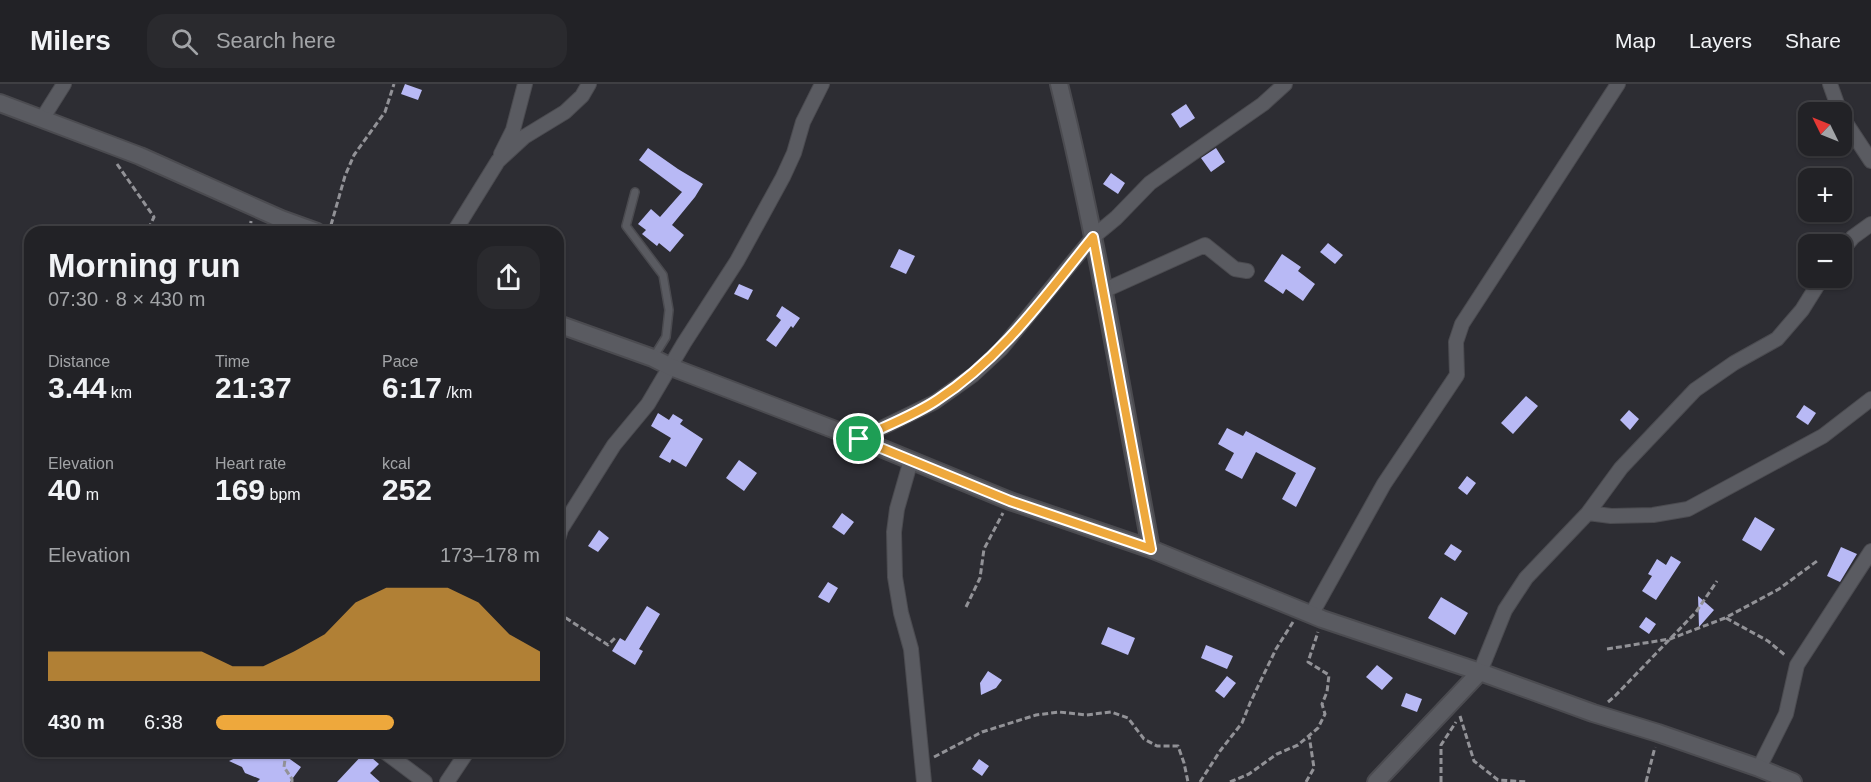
<!DOCTYPE html>
<meta charset="utf-8">
<style>
:root{--surface:#222226;--page:#2a2a2e;--text:#f1f3f6;--muted:#a2a4a7;--line:#3f3f43;--accent:#eea83c}
body{margin:0;font-family:Helvetica,sans-serif;background:var(--page);color:var(--text);height:100vh;display:flex;flex-direction:column;font-size:22px;white-space:nowrap}
*{box-sizing:border-box;margin:0}
p{font-size:20px;color:var(--muted)}
.icon{flex:none;width:33px;height:33px;fill:none;stroke:currentColor;stroke-width:2;stroke-linecap:round;stroke-linejoin:round}
.map{position:relative;flex:1;overflow:hidden}
.side{position:absolute;left:24px;top:142px;width:540px;height:531px;display:flex;flex-direction:column;background:var(--surface);border-radius:18px;box-shadow:0 2px 4px #0004,0 0 0 2px var(--line)}
.side>*{flex:none}
.needle{width:39px;rotate:313deg}
.controls{position:absolute;left:1798px;top:18px;display:grid;gap:12px}
.controls a{display:grid;place-items:center;width:54px;height:54px;border-radius:12px;background:var(--surface);box-shadow:0 2px 4px #0004,0 0 0 2px var(--line);font-size:30px}
.pin{position:absolute;display:grid;place-items:center;width:51px;height:51px;color:#fff;margin:-26px;border:3px solid #fff;border-radius:50%;box-shadow:0 2px 6px #0007}
.round{display:grid;place-items:center;flex:none;width:63px;height:63px;border-radius:18px;background:var(--page)}
.headline{display:flex;align-items:center;justify-content:space-between;height:102px;padding:0 24px}
h1{font-size:33px;font-weight:800;line-height:45px}
.metrics{display:grid;grid-template-columns:repeat(3,1fr);gap:9px;height:102px;padding:6px 24px}
.metrics div{display:grid;align-content:center}
.metrics b{font-size:30px;font-weight:800}
.metrics small{font-size:16px;font-weight:400}
.metrics p{font-size:16px}
.chart{height:168px;padding:12px 24px}
.chart p{display:flex;justify-content:space-between}
.chart svg{width:100%;height:108px;margin-top:6px;fill:var(--accent);opacity:.7}
ul{padding:0 24px;list-style:none;font-size:20px}
li{display:grid;grid-template-columns:96px 72px 1fr;align-items:center;height:45px}
li i{height:15px;border-radius:8px;background:var(--accent)}
header{display:flex;align-items:center;gap:36px;box-sizing:border-box;height:84px;padding:0 30px;background:var(--surface);border-bottom:2px solid var(--line)}
header strong{font-size:28px}
nav{display:flex;gap:33px;margin-inline-start:auto;font-size:21px}
.search{width:420px;height:54px;background:var(--page);display:flex;align-items:center;gap:15px;box-sizing:border-box;padding:0 21px;border-radius:18px;color:var(--muted);font-size:22px}
.map>svg:first-child{display:block}
</style>
<header>
<strong>Milers</strong>
<div class="search"><svg class="icon" aria-label="search" viewBox="0 0 24 24"><circle cx="10" cy="10" r="6"/><path d="M15 15l6 6"/></svg>Search here</div>
<nav><a>Map</a><a>Layers</a><a>Share</a></nav>
</header>
<div class="map">
<svg width="1871" height="698" viewBox="0 0 1871 698">
<rect width="100%" height="100%" fill="#2d2d33"/>
<path fill="#b8b9f5" d="M405,0L422,6L418,16L401,10Z
M1186,20L1195,34L1180,44L1171,30Z
M648,64L678,85L703,100L695,113L672,141L684,151L670,168L659,159L657,162L642,150L646,146L638,140L651,125L660,133L682,108L639,76Z
M1216,64L1225,78L1211,88L1201,74Z
M1111,89L1125,99L1118,110L1103,100Z
M1328,159L1343,171L1335,180L1320,168Z
M899,165L915,172L906,190L890,183Z
M1282,170L1301,183L1298,187L1315,200L1303,217L1286,205L1283,210L1264,197Z
M739,200L753,206L748,216L734,210Z
M782,222L800,234L793,244L791,242L776,263L766,256L781,236L776,232Z
M1526,312L1538,322L1513,350L1501,339Z
M1804,321L1816,329L1808,341L1796,333Z
M1629,326L1639,335L1630,346L1620,336Z
M658,329L669,336L673,330L683,336L680,340L703,355L686,383L672,375L670,379L659,373L671,354L651,342Z
M1227,344L1243,352L1246,347L1316,384L1296,423L1282,415L1296,389L1256,368L1242,395L1225,386L1234,369L1218,360Z
M739,376L757,389L744,407L726,394Z
M1467,392L1476,399L1467,411L1458,404Z
M842,429L854,438L844,451L832,443Z
M1755,433L1775,445L1761,467L1742,456Z
M599,446L609,454L598,468L588,462Z
M1451,460L1462,467L1455,477L1444,470Z
M1841,463L1857,470L1840,498L1827,492Z
M1671,472L1681,478L1656,516L1642,507L1652,492L1648,490L1657,475L1666,481Z
M828,498L838,504L829,519L818,513Z
M1698,512L1714,526L1699,543Z
M1441,513L1468,529L1455,551L1428,534Z
M647,522L660,530L639,565L643,567L635,581L612,567L620,554L625,557Z
M1646,533L1656,540L1649,550L1639,543Z
M1108,543L1135,554L1128,571L1101,560Z
M1206,561L1233,572L1227,585L1201,574Z
M1377,581L1393,594L1382,606L1366,593Z
M988,587L1002,596L996,604L981,611L980,599Z
M1227,592L1236,599L1224,614L1215,607Z
M1406,609L1422,615L1417,628L1401,622Z
M245,668H260L267,673L271,668H280L301,683L290,698H257L260,695L245,689L242,683L229,677L242,671Z
M365,668L379,680L370,689L380,698H337Z
M979,675L989,682L982,692L972,685Z"/>
<g fill="none" stroke-linecap="round" stroke-linejoin="round">
<g stroke="#4b4b50" stroke-width="10">
<path id="service" d="M635,108L626,142L663,191L669,226L666,253L653,274"/>
</g>
<g stroke="#4b4b50" stroke-width="16">
<path id="minor" d="M1830,0L1840,28
M1842,33L1871,77
M42,35L64,0
M501,70L513,46L525,0
M454,148L498,77L524,53L565,28L582,12L589,0
M1842,166L1853,153L1871,140
M1103,207L1205,161L1235,185L1247,187
M859,355L935,318L973,291L1001,265L1093,153L1116,134L1150,99L1263,20L1285,0
M911,376L897,425L894,448L895,493L901,529L911,565L924,698
M1588,429L1611,432L1653,431L1688,425L1823,352L1871,315
M558,455L561,445L614,361L648,320L684,259L737,177L783,93L794,69L803,38L822,0
M1311,531L1384,400L1457,291L1456,258L1462,240L1618,0
M1480,588L1505,526L1526,494L1588,429L1621,384L1695,306L1734,279L1777,255L1802,226L1822,194
M385,668L425,698
M1759,684L1786,630L1797,581L1871,467
M447,698L467,668"/>
</g>
<g stroke="#4b4b50" stroke-width="20">
<path id="tertiary" d="M1059,0C1097,153 1122,310 1151,465
M0,19L140,72L281,135L317,148
M558,240L653,274L671,283L859,355L1010,417L1151,465L1322,535L1480,588L1593,629L1658,649L1759,684L1793,698
M1376,698L1480,588"/>
</g>
<path stroke="#929297" stroke-width="3" stroke-dasharray="6 3" stroke-linecap="butt" d="M117,80L154,133L147,148
M331,141L345,92L354,71L385,28L394,0
M250,148L251,137
M966,523L980,494L984,465L1003,429
M558,529L608,561L616,553
M1726,534L1768,557L1786,572
M1607,565L1670,555L1725,534L1779,505L1817,477
M1608,618L1615,612L1696,528L1717,497
M1460,632L1474,677L1498,696L1528,698
M286,668L284,683L292,695V698
M934,673L982,648L1036,631L1059,628L1086,631L1111,628L1128,634L1144,655L1157,662H1178L1184,679L1188,698
M1200,698L1220,667L1242,639L1250,619L1276,565L1293,538
M1230,698L1249,690L1277,670L1298,661L1318,644L1325,630L1322,620L1327,608L1329,591L1308,578L1318,548
M1306,698L1314,684L1309,651
M1441,698V661L1456,638
M1646,698L1655,663"/>
<use href="#service" stroke="#5a5b61" stroke-width="7"/>
<use href="#minor" stroke="#5a5b61" stroke-width="14"/>
<use href="#tertiary" stroke="#5a5b61" stroke-width="16"/>
</g>
<g fill="none" stroke-linecap="round" stroke-linejoin="round">
<g stroke="#fff" stroke-width="12">
<path id="route" d="M1093,153L1151,465L1010,417L859,355C883,343 915,331 937,316C1002,274 1045,212 1093,153Z"/>
</g>
<use href="#route" stroke="#eea83c" stroke-width="8"/>
</g>
</svg>
<div class="controls">
<a><svg class="needle" viewBox="-14 -14 28 28"><path d="M0-13l5 13h-10z" fill="#e53935"/><path d="M0 13l5-13h-10z" fill="#a2a4a7"/></svg></a>
<a>+</a>
<a>−</a>
</div>
<div class="pin" style="left:859px;top:355px;background:#1e9e55"><svg class="icon" aria-label="arrive" viewBox="0 0 24 24"><path d="M6 21V4h12l-3 4 3 4H6"/></svg></div>
<section class="side">
<div class="headline"><div><h1>Morning run</h1><p>07:30 · 8 × 430 m</p></div><a class="round"><svg class="icon" aria-label="share" viewBox="0 0 24 24"><path d="M12 15V3M7 8l5-5 5 5M5 13v7h14v-7"/></svg></a></div>
<div class="metrics">
<div><p>Distance</p><b>3.44<small> km</small></b></div>
<div><p>Time</p><b>21:37</b></div>
<div><p>Pace</p><b>6:17<small> /km</small></b></div>
</div>
<div class="metrics">
<div><p>Elevation</p><b>40<small> m</small></b></div>
<div><p>Heart rate</p><b>169<small> bpm</small></b></div>
<div><p>kcal</p><b>252</b></div>
</div>
<div class="chart"><p><span>Elevation</span>173–178 m</p>
<svg viewBox="0 0 160 44" preserveAspectRatio="none"><path d="M0 44V32L10 32L20 32L30 32L40 32L50 32L60 38L70 38L80 32L90 25L100 12L110 6L120 6L130 6L140 12L150 25L160 32V44z"/></svg>
</div>
<ul>
<li><b>430 m</b>6:38<i style="width:55%"></i></li>
</ul>
</section>
</div>
